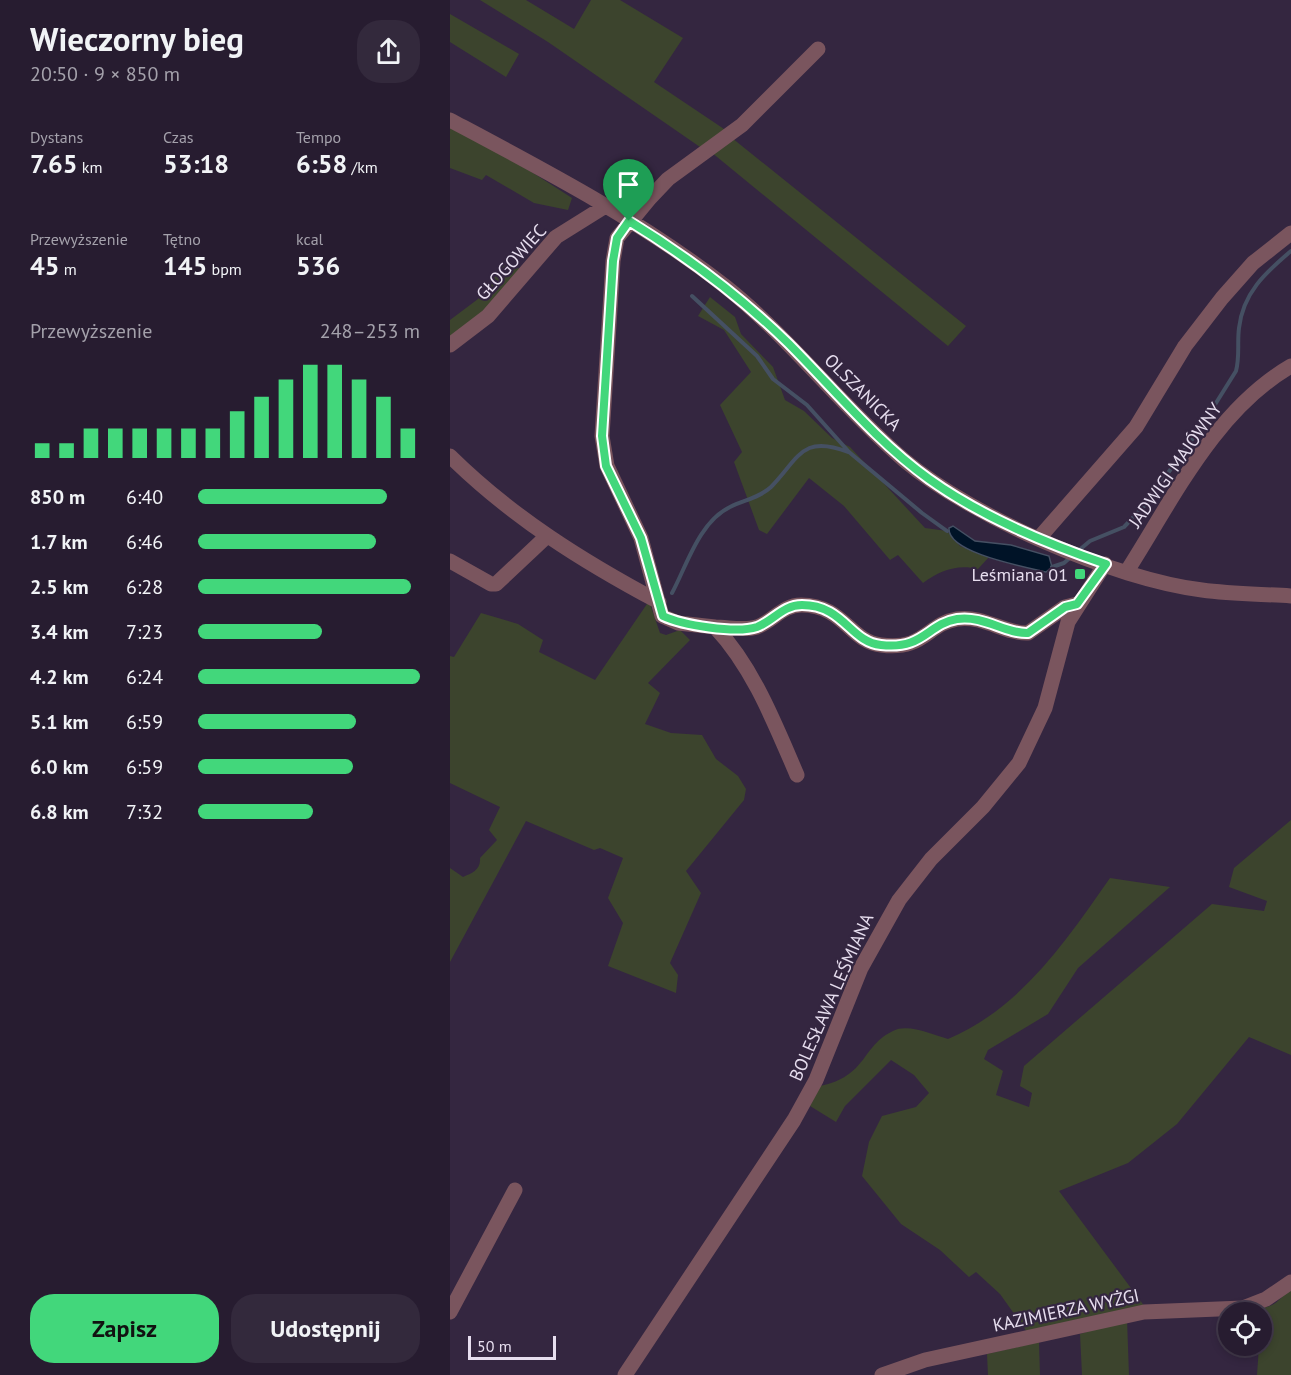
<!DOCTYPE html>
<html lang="pl">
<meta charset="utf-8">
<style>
:root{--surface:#271c30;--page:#33293c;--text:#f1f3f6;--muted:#a4a1ab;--line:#433a4c;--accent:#42d77b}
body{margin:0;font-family:"PT Sans",sans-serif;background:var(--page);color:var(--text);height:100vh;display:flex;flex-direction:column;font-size:22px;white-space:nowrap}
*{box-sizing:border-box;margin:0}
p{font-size:20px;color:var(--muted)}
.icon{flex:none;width:33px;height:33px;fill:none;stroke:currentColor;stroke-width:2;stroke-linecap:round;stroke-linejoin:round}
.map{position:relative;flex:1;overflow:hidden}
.side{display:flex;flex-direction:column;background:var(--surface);width:450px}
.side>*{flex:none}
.fabs{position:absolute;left:768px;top:1302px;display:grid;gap:12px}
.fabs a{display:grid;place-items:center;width:54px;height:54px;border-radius:50%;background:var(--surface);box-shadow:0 3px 9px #0003,0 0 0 2px var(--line);font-size:30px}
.scale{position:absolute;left:18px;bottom:15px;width:88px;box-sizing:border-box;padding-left:6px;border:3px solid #e7deef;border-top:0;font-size:16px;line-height:21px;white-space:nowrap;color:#e7deef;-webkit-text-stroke:4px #342640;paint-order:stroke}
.pin{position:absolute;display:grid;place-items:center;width:51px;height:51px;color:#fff;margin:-62px -26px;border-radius:50% 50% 50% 0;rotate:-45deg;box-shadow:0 0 6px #0007}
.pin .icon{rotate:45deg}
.round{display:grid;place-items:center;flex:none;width:63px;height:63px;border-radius:24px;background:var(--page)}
.summary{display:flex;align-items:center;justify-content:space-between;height:102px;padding:0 30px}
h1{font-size:33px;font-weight:600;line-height:45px}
.metrics{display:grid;grid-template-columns:repeat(3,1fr);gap:9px;height:102px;padding:6px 30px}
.metrics div{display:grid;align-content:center}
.metrics b{font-size:26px;font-weight:600}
.metrics small{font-size:16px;font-weight:400}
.metrics p{font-size:16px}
.chart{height:168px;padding:12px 30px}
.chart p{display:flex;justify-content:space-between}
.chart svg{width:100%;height:108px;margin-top:6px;stroke:var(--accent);stroke-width:6}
.cta{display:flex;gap:12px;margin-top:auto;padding:12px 30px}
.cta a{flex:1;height:69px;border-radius:24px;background:var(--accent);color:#111;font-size:24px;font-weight:600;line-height:69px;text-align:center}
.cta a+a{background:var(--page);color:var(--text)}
ul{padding:0 30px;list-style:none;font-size:20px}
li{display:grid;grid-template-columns:96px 72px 1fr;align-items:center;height:45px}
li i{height:15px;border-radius:8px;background:var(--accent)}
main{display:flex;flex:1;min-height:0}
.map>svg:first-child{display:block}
</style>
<main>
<section class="side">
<div class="summary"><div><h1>Wieczorny bieg</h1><p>20:50 · 9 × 850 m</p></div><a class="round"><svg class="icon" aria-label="share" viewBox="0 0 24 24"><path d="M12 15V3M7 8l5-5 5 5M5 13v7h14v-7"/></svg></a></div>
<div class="metrics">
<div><p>Dystans</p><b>7.65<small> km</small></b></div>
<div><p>Czas</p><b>53:18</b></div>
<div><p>Tempo</p><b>6:58<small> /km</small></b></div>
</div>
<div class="metrics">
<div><p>Przewyższenie</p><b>45<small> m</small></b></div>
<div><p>Tętno</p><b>145<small> bpm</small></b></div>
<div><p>kcal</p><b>536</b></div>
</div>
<div class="chart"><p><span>Przewyższenie</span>248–253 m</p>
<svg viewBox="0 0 160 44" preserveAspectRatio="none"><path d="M5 44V38M15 44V38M25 44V32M35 44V32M45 44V32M55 44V32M65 44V32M75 44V32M85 44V25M95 44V19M105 44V12M115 44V6M125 44V6M135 44V12M145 44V19M155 44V32"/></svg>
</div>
<ul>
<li><b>850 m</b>6:40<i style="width:85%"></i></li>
<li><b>1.7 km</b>6:46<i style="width:80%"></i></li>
<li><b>2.5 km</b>6:28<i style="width:96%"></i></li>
<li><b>3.4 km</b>7:23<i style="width:56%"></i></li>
<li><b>4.2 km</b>6:24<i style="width:100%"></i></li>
<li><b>5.1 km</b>6:59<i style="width:71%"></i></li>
<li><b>6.0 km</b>6:59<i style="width:70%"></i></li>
<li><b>6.8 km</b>7:32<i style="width:52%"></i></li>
</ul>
<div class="cta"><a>Zapisz</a><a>Udostępnij</a></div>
</section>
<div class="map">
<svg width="841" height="1375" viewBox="0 0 841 1375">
<rect width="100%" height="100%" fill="#342640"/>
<path fill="#3c442d" d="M30,0H76L124,29L141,0H170L233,38L204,82L277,131L250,147L98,42Z
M0,14L69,54L56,77L0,42Z
M0,127L49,151L122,198L118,210L84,203L36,175L32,180L0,168Z
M282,138L516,326L498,346L261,152Z
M56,262L73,270L0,351V320L28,299Z
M260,297L285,317L291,334L323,367L335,400L354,411L382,438L400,447L475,528L497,531L510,546L539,557L528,569C506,564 490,571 473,583L448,555L440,560L394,506L359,478L317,534L309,530L284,462L292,452L270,405L301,372L274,330L248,316Z
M199,601L210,633L216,635L230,630L240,640L198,683L210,693L195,724L221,733L252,735L266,759L288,776L296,789L294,800L236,871L251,893L220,963L228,975L226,993L158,966L173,923L158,898L173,858L150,848L144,850L76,821L0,962V868L13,877C22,873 31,870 30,858L47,840L39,830L50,807L0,783V656L4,657L31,613L68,624L93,640L89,652L145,680Z
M841,820V1055L799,1037L727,1124L678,1163L609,1191L695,1307L577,1332L550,1294L526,1272L519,1277L490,1250L451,1224L412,1176L419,1142L432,1116L466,1107L479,1093L464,1075L441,1060L395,1106L386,1122L360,1106L370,1086C418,1076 411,1046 443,1031C458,1023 483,1035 498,1039C571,1008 616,941 660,878L720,887L628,968L598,1014L538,1050L534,1059L553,1071L546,1095L579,1107L582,1093L570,1086L574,1066L762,904L814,911L817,901L779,887L784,868Z
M841,1288V1375H807L809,1346H812L811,1308C826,1307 831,1297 841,1288Z
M677,1319L679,1375H632L630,1334Z
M589,1342L590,1375H538L537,1354Z"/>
<path fill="#001327" stroke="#455063" stroke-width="1.5" d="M503,526L525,541L561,545L599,556L602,567L596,572C576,567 497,553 499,528Z"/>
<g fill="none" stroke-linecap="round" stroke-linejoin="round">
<path stroke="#455063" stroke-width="4" d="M242,296L307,356L323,379L357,405L399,452L472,513L497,531
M628,551L640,541L674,527L695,505L751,427L786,371C790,356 787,343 789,328C793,293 815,273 841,251
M602,567L614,563L622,556
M222,593C237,565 249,522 280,507C294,500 309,498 321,487C349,458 352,434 398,452"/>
<path stroke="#7a555e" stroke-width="15" d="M0,120C94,170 192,221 276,287C341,339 391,406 454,460C522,517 664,579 752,590C781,594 811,594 841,596
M0,345L38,316L106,237L154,207
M0,456C62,517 132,561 209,602
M589,538L686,427L735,346L772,298L803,263L841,233
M0,561L41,584H46L96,537
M677,571C723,499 765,410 841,366
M265,627C278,627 294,631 307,627C323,621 333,605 351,605C394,605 399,641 431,645C474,651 477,624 507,619C534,615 555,634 578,633L615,607L627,604
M347,775C325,724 303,667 265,627L228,623L212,616L191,538L157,466L152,436L163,261L167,238L200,198L218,179L292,125L368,49
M0,1312L65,1190
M175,1375L344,1120L366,1080L411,968L449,900L481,859L533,807L569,763L595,708L618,622L655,564
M432,1375L475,1360L694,1312L793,1308L816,1299L841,1282"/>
</g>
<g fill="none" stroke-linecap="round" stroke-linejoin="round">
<g stroke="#fff" stroke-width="12">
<path id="route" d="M179,221C236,256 290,296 338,343C384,389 426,441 479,479C532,517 595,543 656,564L627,604L615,607L578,633C555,634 534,615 507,619C477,624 474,650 431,645C400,642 394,605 352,605C333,605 323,621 307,627C286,634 232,625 213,616L191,538L156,466L152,436L163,261L167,238Z"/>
</g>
<use href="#route" stroke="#42d77b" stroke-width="8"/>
</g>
<rect fill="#42d77b" stroke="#342640" stroke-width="2" x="624" y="568" width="12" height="12" rx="3"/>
<g text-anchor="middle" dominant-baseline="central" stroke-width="4.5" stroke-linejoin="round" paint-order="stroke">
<g font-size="18" fill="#e7deef" stroke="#342640">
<text transform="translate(61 262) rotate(-48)">GŁOGOWIEC</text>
<text transform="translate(413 392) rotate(45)">OLSZANICKA</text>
<text transform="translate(725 465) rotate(-55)">JADWIGI MAJÓWNY</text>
<text transform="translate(381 997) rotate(-66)">BOLESŁAWA LEŚMIANA</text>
<text transform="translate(616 1310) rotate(-12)">KAZIMIERZA WYŻGI</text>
</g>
<g font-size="18" fill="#e7deef" stroke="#342640" text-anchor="end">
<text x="618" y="574">Leśmiana 01</text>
</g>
</g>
</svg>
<div class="fabs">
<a><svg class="icon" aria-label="locate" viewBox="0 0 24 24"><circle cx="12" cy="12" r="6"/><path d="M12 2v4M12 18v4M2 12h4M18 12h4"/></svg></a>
</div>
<div class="scale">50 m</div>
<div class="pin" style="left:179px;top:221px;background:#1e9e55"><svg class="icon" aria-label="arrive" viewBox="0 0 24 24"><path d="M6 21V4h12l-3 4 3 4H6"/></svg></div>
</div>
</main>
